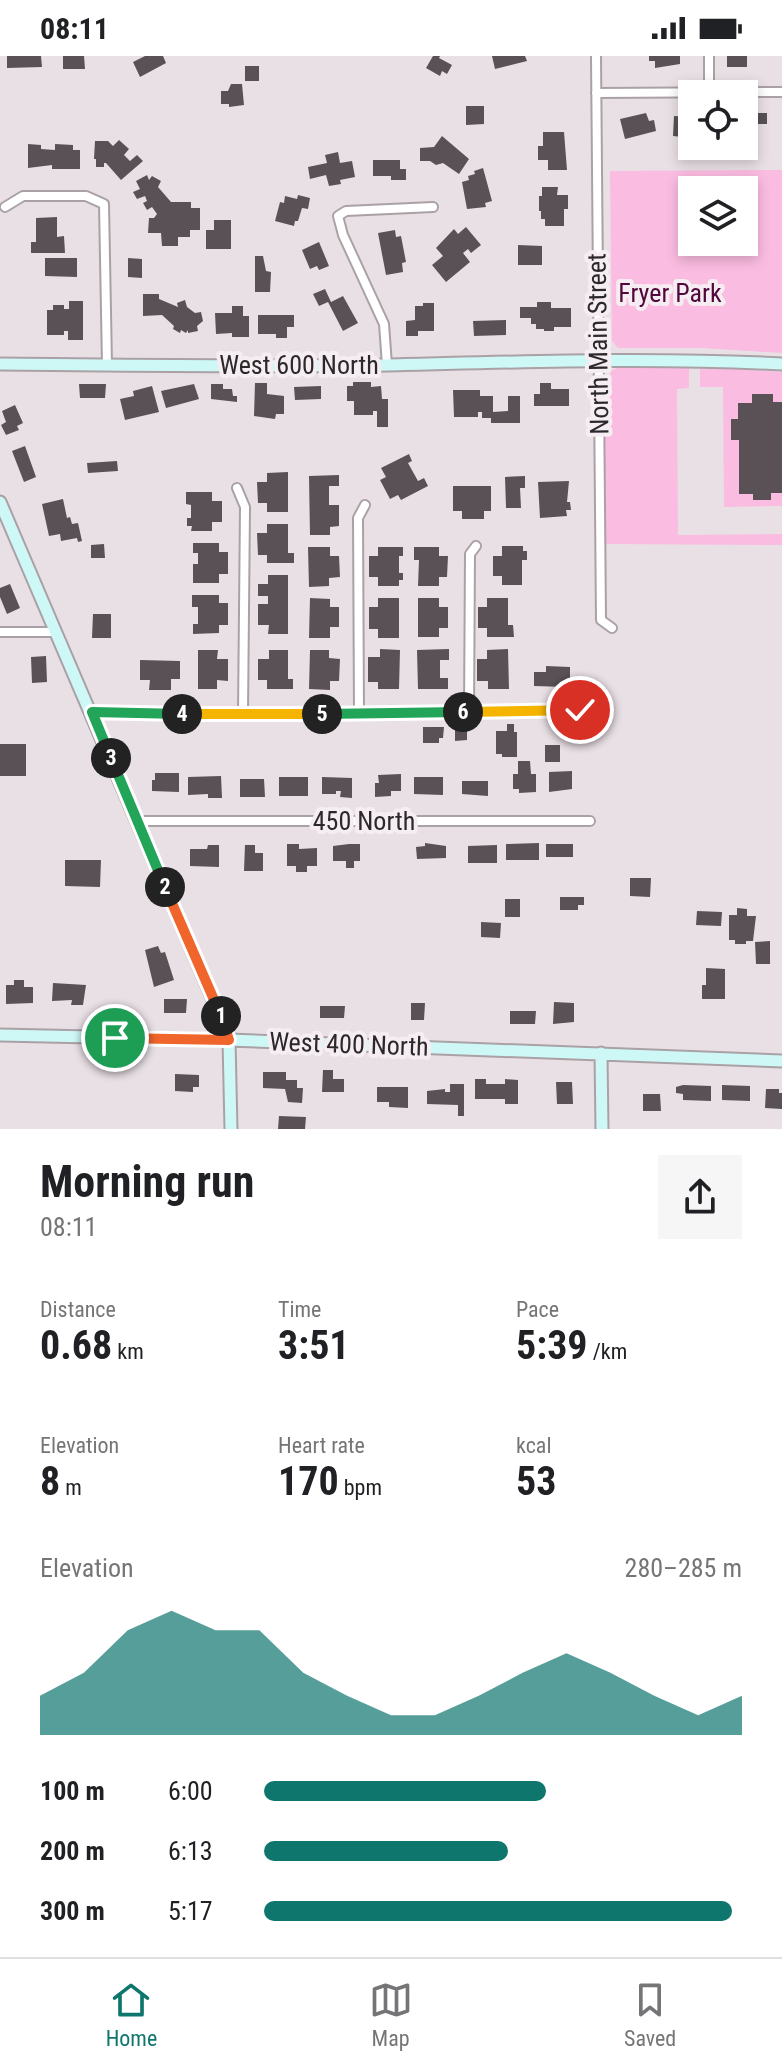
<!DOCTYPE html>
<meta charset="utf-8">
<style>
:root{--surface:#fff;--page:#f6f6f6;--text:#202124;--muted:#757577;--line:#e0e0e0;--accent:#0f766e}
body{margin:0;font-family:"Roboto Condensed",sans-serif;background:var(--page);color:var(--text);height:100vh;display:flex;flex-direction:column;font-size:30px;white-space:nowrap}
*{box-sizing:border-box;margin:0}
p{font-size:26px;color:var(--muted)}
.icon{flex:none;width:44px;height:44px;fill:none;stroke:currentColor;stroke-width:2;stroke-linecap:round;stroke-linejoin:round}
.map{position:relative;height:1073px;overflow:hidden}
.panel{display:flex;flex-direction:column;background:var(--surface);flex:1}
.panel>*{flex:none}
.fabs{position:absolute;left:678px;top:24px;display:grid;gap:16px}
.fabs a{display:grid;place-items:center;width:80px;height:80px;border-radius:0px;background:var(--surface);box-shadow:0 4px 12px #0003;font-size:40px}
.pin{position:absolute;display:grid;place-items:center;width:68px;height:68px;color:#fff;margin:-34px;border:4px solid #fff;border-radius:50%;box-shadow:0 2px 8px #0007}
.km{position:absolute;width:40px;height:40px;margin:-20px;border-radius:50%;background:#222;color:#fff;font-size:22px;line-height:40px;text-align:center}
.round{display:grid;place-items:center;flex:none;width:84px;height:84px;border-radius:0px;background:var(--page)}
.overview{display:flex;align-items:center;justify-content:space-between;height:136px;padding:0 40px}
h1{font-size:44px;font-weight:700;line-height:60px}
.stats{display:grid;grid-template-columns:repeat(3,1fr);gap:12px;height:136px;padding:8px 40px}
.stats div{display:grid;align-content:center}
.stats b{font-size:40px;font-weight:700}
.stats small{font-size:22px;font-weight:400}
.stats p{font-size:22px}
.chart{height:224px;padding:16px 40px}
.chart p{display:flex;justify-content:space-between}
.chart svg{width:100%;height:144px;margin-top:8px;fill:var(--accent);opacity:.7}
ul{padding:0 40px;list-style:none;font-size:26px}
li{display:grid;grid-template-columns:128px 96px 1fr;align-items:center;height:60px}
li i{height:20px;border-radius:10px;background:var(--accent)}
.status{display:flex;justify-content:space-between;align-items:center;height:56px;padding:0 40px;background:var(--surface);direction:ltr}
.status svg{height:22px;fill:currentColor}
.dock{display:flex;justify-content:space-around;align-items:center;height:112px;border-top:2px solid var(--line);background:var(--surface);font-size:22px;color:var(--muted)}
.dock a{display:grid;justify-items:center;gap:4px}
.dock .selected{color:var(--accent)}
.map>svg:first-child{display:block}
</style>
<div class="status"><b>08:11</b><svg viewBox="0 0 49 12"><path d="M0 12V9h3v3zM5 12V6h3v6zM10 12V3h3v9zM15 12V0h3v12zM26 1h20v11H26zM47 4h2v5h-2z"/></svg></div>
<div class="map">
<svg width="782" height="1073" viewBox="0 0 782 1073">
<rect width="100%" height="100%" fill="#e9e0e5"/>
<path fill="#fbbce1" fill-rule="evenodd" d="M782,114V297L702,292H618L612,285L610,115ZM692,134H744V186H692Z
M689,311V332L677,333L678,479L782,478V489L605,488L602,319H610L611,315L617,312Z
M700,311L782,316V450L724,451L723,331H700Z"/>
<path fill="#595156" d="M7,0H41L42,11L7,12Z
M63,0H84L85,13H63Z
M145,0H163L166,7L140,21L133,6Z
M433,0H440L439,2L452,9L447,18L442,15L440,20L426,12Z
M492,0H525L527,5L495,13Z
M649,0H680V8L655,12V5H649Z
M727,0H747V11H727Z
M245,10H259V25H245Z
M231,28H242L244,49L229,51V48H221V35H228Z
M466,50H484V68L466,69Z
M646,57L649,65L654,64L656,75L625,83L620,63Z
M689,57H692V82L673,80L674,60L689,61Z
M751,57H767V68H758V79H744V61H751Z
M543,76H564L567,114H548V104H538V90H543Z
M442,80L469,103L459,118L443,107L436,109L430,105H420V92L434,91Z
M119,84L129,93L124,99L130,105L137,99L143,105L121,124L106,107H104V111H96V103H94L95,85H108L113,90Z
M28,88L41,89V93L55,94V88L73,89V94H80V113H52V109L28,112Z
M338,96L340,107L352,105L355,121L340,124L341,128L329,130L326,119L310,123L308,111L327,107L325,99Z
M373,104H400V113H406V124H391V120H373Z
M483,112L492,145L485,147L486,151L467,153L462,126L469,124L468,120L475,118L474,115Z
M147,119L149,124L152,120L161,125L158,131L171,146H191V152H200V174H190V181H178V190H162L161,177H148L149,162H154L157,158L152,151L147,154L143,147L147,145L145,140L137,143L133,136L140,133L136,125Z
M542,131H558L557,139H568V153H564V170H545V163H541V155H539V140H542Z
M298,139L310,142L308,153L302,152L298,165H295L294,170L275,165L280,146L284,147L285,140L297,143Z
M57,161V181L64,180L65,197H31V186H36V162Z
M214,164H231V193H206V174H214Z
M466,171L481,189L471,197L468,193L463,197L470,206L446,226L432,209L443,200L436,192L454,173L458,178Z
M395,174L396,181L401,180L406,206L402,207L403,216L386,219L378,177Z
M319,186L329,210L319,214L317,210L310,213L302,194Z
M518,189L542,190V209H518Z
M255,200H263L266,215L271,216L270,236H255Z
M45,202H77V221L45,220Z
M128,202L142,203V222L128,221Z
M325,233L331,246L343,240L358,267L343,275L328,246L319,250L313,238Z
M143,238H159V243L178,251L177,247L185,244L187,251L195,257L201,256L203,265L197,270L198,275L188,277V274L186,277L181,274L180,277L173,273L174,270L162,259L143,260Z
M69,245H83V284H68V275H64V279H47V254H53V249H64V253H69Z
M537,246H551V252H571V271H554V275H544V273H536V268H531V262H520V251H537Z
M423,247H434V275H418V280H406V265L415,264V250H423Z
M232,250H243V260H249V281H232V277L216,278L215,257H232Z
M258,259H294V271H287V282H276V278H258Z
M506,264V279L474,280L473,265Z
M353,326H371V331L381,330L382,343H388V371H377V355H373V359H354V345H347V330H353Z
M255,327H267V338L284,340V358H276L275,363L254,360Z
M540,327H551V333H569V350H534V338H540Z
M79,328H106L105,342H80Z
M194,328L199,343L166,352L161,335Z
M211,328H223V333H232L233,340H237V346L211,343Z
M152,330L159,356L125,364L120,343L134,340L133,335Z
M321,330V343L295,344L294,331Z
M453,334H480V340H493V356L508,355V340H520V367H491V362H482V356H478V361H454Z
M752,338H773V346H782V437H771V444H753V438H739V384H731V363H738V347H752Z
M15,349L23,367L17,370L19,374L6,379L1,369L6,366L2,355Z
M25,390L36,421L24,426L12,395Z
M409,398L412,405L408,407L418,425L424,422L428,430L401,444L398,439L390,443L380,424L386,421L381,412Z
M117,405L118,415L88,417L87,407Z
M288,416V456H267V447H258L257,426H267V417Z
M339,419V430H329V449H339V470L330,471V479H310L309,420Z
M525,420V432H520L521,452H506L505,421Z
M569,425L567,446H570L571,454H566L567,460L540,462L538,426Z
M453,430H491V455H484V463H462V455H453Z
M186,436H212V445H222V466H212V475H191L192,470H187V462H191V449L186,448Z
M63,443L67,462L70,461L72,468L78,467L82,485L78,486L77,482L61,485L60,478L49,480L42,448Z
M267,468H288V497H294V507H267V499H258L257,477H267Z
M193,487H219V496H228V518H219V527H193V508H198V497H193Z
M104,488L105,502H91V489Z
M502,490H523V495H527V504H522V529H502V520H493V500H502Z
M308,491H330V500H339L340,521L329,522V530L309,531Z
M378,491H403V500H399V517H403V524H399V530H378V521H369V500H378Z
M414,491H439V500H448L447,521H439V530H418L419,504H414Z
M268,519H288V578H268L269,569H258V548H268V540H258V528H268Z
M10,528L20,552L7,558L0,541V532Z
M192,539H219V547H228V569H219V577L193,578V568H198V551H192Z
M310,542L330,543V551H339V571H330V582H309Z
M378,542H399V582H378V573H369V551H378Z
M418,542H439V551H448V572H439V581H418Z
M487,542H508V569H513L514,581H487V572H478V551H487Z
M93,558H111V582H92Z
M380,593L400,594L399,633H378V626H368V601H380Z
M449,593V604H440V622H448V633H418L417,594Z
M508,593L509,633H488V625H477V603H487V594Z
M198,594H218L217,603H228V625L217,624V633H198Z
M269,594H288V623H293V633H267V624H258V603H269Z
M310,594H329V602L340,603L339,625H330V634L309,633Z
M46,600L47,626L32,627L31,601Z
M140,604L180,605V623H171V634H149L150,624H140Z
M546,610L570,611V625H566V631L534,630V616H546Z
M507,668H514V676H517V701H502V698H496V675H507Z
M467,670V684L455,685V671Z
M423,671H444L443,682H439V687H423Z
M0,688H26V720H0Z
M545,689H560V706H545Z
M518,705H530L531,718H536V736L519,737V733H513V718H518Z
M572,715V733L549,736V716Z
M155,717H179V736L152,735V724H155Z
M401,718V735H391V740L375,741V727H379L378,719Z
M221,720L222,742H208V738L188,739V721Z
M279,721H308V740H279Z
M322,721L352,722V742L340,741L341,735H336V738H322Z
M414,721H443V739L414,738Z
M240,723H264L265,741H240Z
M462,725H488V740L462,738Z
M425,787L446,790V802L417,803L416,791L425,790Z
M539,787V804H506V788Z
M287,788H299V793L317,792V810H307V816H296V810H287Z
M349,788H360V805H354V812H346V805H333V790Z
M546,788H573V801H546Z
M208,789H219V811L190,810V793H207Z
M245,789H255V797H263V815H244Z
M497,789V807H468V790Z
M65,804H101L100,831L65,830Z
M630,822H651L650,841L630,840Z
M560,841H584V849H578V854H560Z
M505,843H520V861H505Z
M737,852L747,853V860H756L753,885H746V888H735V884H729V859H737Z
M697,855L722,856L721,870L696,869Z
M481,866L501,867L500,882L481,881Z
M770,885V908H756L755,886Z
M158,890L161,897L165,896L174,924L154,931L145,894Z
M706,912L725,913V943H702V929H706Z
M14,924H24V931H33V947L6,948V929H14Z
M53,927L86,929L83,949H71L72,944L52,945Z
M164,943H187L186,957H164Z
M554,946L574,947V966L553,968Z
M411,947H425L424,964H411Z
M320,950H345L344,962H320Z
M510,955H536L535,968H510Z
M323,1014H333V1023H344V1036H322Z
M263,1016H286V1024H297V1032H303L302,1047L288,1046L285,1033L263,1032Z
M175,1018L199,1019V1031H193V1036L175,1035Z
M475,1023H486V1028H505V1023L518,1024V1048H505V1043H475Z
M556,1026H572L573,1048H557Z
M450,1028H464V1060H458V1049L427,1048V1035L445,1033V1036H450Z
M683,1029L711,1030V1045L683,1044V1038L676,1037V1031Z
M722,1029L750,1030V1045L722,1044Z
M377,1031H408V1052L389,1051V1046H377Z
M766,1033H779V1037H782V1053L765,1052Z
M643,1038H660L661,1055H643Z
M279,1060L306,1061L305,1073H278Z"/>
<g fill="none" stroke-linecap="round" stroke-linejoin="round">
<g stroke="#aaa1a6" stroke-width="12">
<path id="street" d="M596,0L601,564L612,572
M709,0V36
M596,37L782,36
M5,151L23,140H86L104,148L107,309
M387,309L384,268L343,179L338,160L346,155L433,151
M237,432L245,451L243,658
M0,576H56
M92,656L243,658L580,654
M469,656L470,498L476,490
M359,657L358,462L365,449
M137,765H590"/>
</g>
<g stroke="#aaa1a6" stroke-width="15">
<path id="secondary" d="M0,308C129,309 259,311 388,309C520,306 650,301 782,308
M0,446L223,967L229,984L231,1073
M0,979L229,984L782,1005
M601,997L602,1073"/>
</g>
<use href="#street" stroke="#fff" stroke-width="8"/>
<use href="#secondary" stroke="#cef8f6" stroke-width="11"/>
</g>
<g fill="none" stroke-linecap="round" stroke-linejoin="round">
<g stroke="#fff" stroke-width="16">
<path id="split-1" d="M115,982L229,984L221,960"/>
</g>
<g stroke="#fff" stroke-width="16">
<path id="split-2" d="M165,831L221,960"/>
</g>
<g stroke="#fff" stroke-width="16">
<path id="split-3" d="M111,702L165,831"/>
</g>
<g stroke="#fff" stroke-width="16">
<path id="split-4" d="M111,702L92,656L182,658"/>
</g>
<g stroke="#fff" stroke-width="16">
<path id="split-5" d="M182,658H322"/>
</g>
<g stroke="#fff" stroke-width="16">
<path id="split-6" d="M322,658L463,656"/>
</g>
<g stroke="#fff" stroke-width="16">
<path id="split-7" d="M463,656L580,654"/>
</g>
<use href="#split-1" stroke="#f0652b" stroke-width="10"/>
<use href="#split-2" stroke="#f0652b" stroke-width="10"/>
<use href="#split-3" stroke="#22a559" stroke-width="10"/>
<use href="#split-4" stroke="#22a559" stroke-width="10"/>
<use href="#split-5" stroke="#f5b400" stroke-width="10"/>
<use href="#split-6" stroke="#22a559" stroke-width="10"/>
<use href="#split-7" stroke="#f5b400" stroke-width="10"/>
</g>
<g text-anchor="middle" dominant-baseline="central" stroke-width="8" stroke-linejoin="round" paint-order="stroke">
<g font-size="26" fill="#50073b" stroke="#f6edf2">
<text x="670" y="237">Fryer Park</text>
</g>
<g font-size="26" fill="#2b282a" stroke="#f6edf2">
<text transform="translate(598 288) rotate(-91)">North Main Street</text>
<text x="299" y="309">West 600 North</text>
<text x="364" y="765">450 North</text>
<text transform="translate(349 988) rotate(2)">West 400 North</text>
</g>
</g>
</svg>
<div class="fabs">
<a><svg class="icon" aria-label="locate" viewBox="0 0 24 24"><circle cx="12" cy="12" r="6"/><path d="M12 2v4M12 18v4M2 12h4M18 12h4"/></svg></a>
<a><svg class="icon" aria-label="layers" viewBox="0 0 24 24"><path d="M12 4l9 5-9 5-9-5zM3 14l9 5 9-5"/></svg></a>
</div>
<div class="pin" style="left:115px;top:982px;background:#1e9e55"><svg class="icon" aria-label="arrive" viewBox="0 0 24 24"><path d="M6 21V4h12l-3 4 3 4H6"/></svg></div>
<div class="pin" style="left:580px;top:654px;background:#d93025"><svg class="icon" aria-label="check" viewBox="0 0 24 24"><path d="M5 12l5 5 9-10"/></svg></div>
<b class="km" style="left:221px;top:960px">1</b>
<b class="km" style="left:165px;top:831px">2</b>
<b class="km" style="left:111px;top:702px">3</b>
<b class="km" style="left:182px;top:658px">4</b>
<b class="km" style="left:322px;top:658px">5</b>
<b class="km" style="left:463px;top:656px">6</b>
</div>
<section class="panel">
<div class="overview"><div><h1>Morning run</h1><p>08:11</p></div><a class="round"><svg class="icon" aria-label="share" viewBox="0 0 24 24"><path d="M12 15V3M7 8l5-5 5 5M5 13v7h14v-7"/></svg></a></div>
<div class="stats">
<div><p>Distance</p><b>0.68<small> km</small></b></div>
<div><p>Time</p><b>3:51</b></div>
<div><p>Pace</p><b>5:39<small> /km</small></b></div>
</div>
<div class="stats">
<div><p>Elevation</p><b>8<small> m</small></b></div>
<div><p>Heart rate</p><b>170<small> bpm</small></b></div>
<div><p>kcal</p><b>53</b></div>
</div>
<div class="chart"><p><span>Elevation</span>280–285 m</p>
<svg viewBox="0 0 160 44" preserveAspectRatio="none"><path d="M0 44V32L10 25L20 12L30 6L40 12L50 12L60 25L70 32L80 38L90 38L100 32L110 25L120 19L130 25L140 32L150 38L160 32V44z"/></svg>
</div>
<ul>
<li><b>100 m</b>6:00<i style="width:59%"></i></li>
<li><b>200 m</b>6:13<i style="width:51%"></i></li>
<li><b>300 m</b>5:17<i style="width:98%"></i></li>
</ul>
</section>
<nav class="dock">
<a class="selected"><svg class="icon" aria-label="home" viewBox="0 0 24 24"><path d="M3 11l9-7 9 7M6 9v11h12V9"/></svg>Home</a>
<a><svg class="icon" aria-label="map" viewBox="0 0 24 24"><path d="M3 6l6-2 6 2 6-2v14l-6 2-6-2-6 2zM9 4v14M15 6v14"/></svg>Map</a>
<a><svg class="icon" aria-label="saved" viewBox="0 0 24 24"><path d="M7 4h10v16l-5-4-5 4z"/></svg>Saved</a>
</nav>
